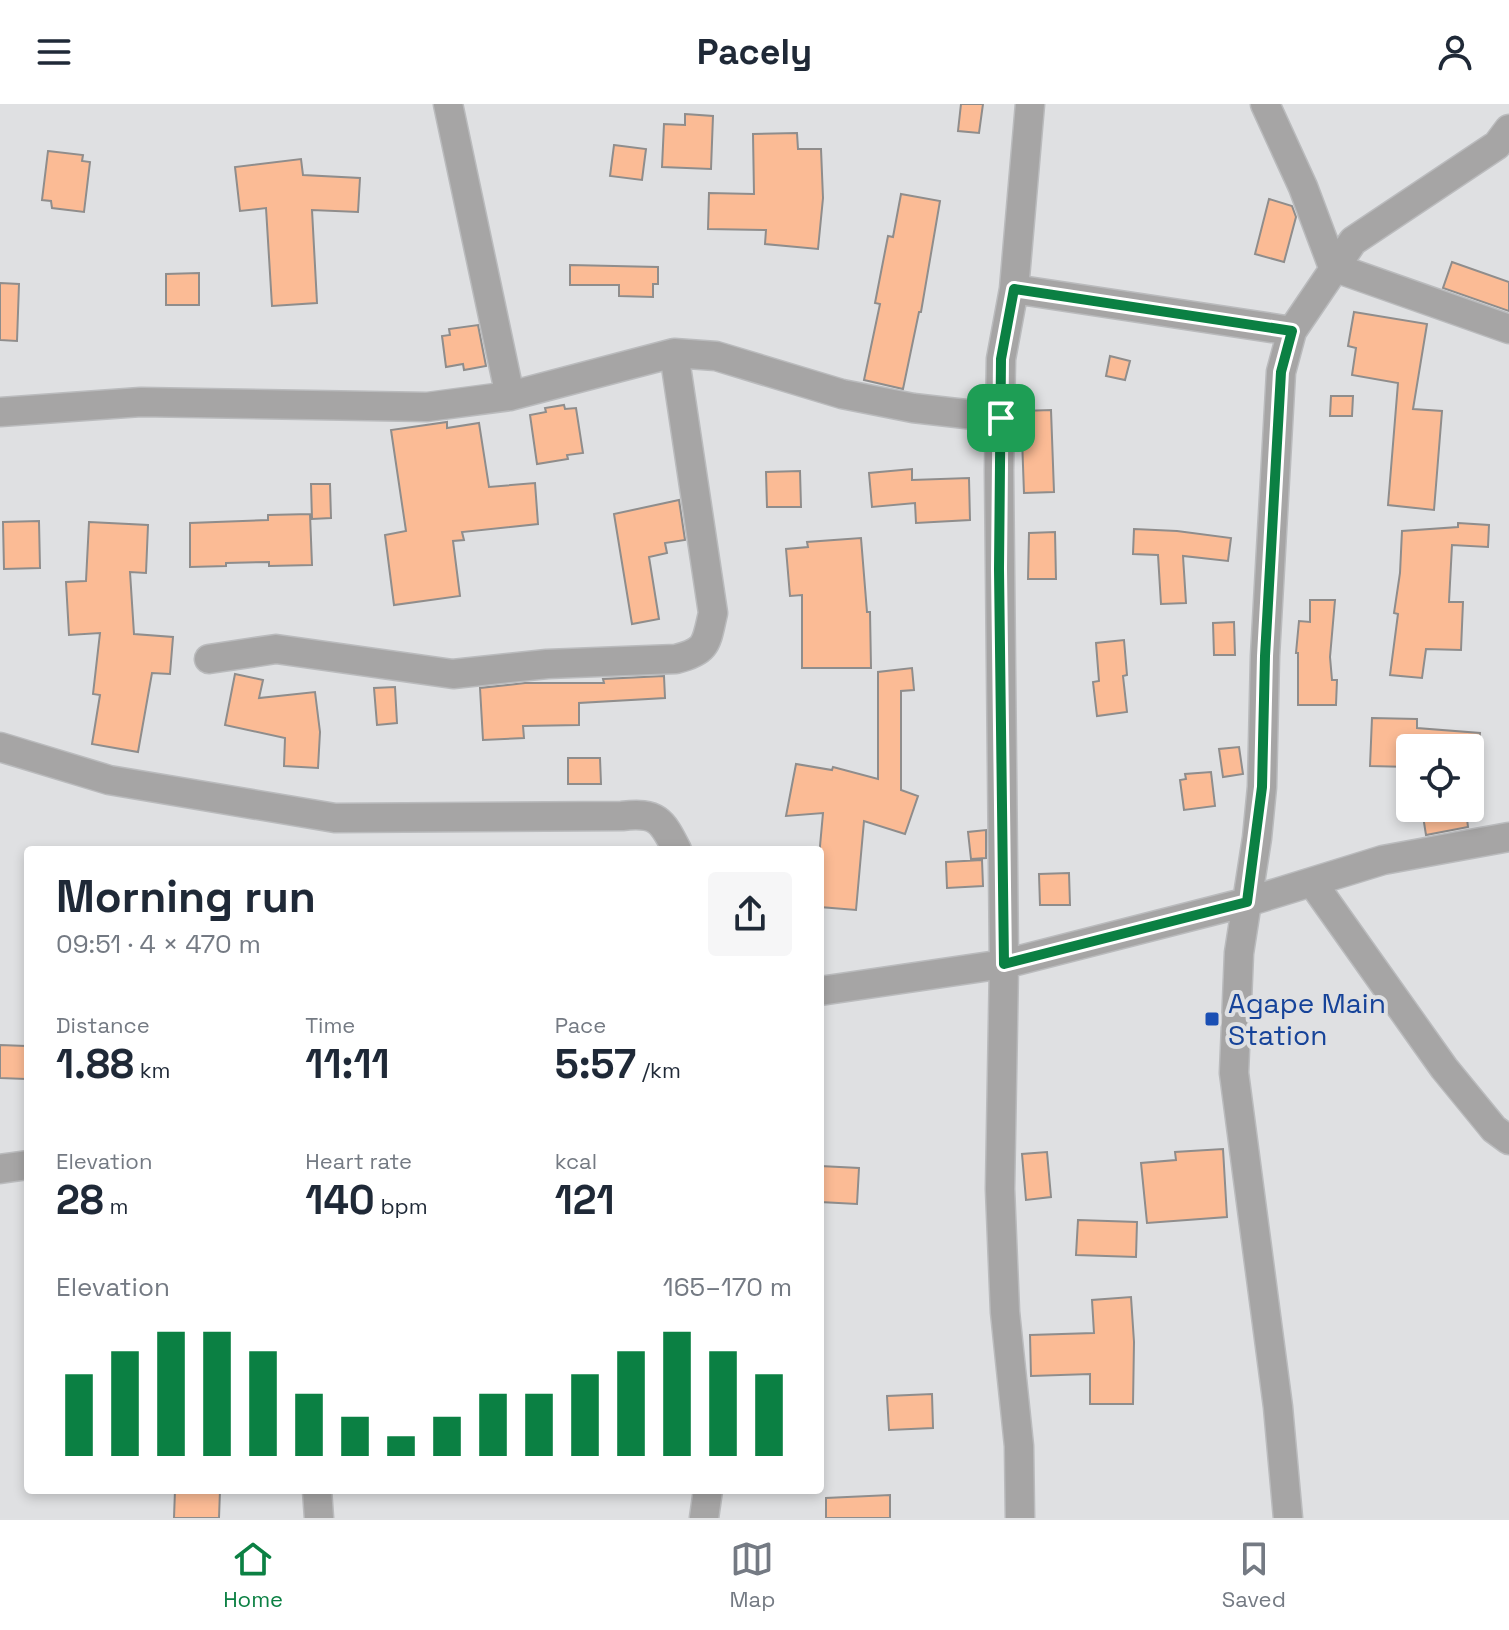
<!DOCTYPE html>
<meta charset="utf-8">
<style>
:root{--surface:#fff;--page:#f6f6f7;--text:#1f2937;--muted:#747a83;--line:#e0e1e3;--accent:#0b8043}
body{margin:0;font-family:"Space Grotesk",sans-serif;background:var(--page);color:var(--text);height:100vh;display:flex;flex-direction:column;font-size:30px;white-space:nowrap}
*{box-sizing:border-box;margin:0}
p{font-size:26px;color:var(--muted)}
.icon{flex:none;width:44px;height:44px;fill:none;stroke:currentColor;stroke-width:2;stroke-linecap:round;stroke-linejoin:round}
.map{position:relative;flex:1;overflow:hidden}
.details{position:absolute;left:24px;top:742px;width:800px;height:648px;display:flex;flex-direction:column;background:var(--surface);border-radius:8px;box-shadow:0 4px 12px #0003}
.details>*{flex:none}
.buttons{position:absolute;left:1396px;top:630px;display:grid;gap:16px}
.buttons a{display:grid;place-items:center;width:88px;height:88px;border-radius:8px;background:var(--surface);box-shadow:0 4px 12px #0003;font-size:40px}
.pin{position:absolute;display:grid;place-items:center;width:68px;height:68px;color:#fff;margin:-34px;border-radius:16px;box-shadow:0 4px 12px #0006}
.round{display:grid;place-items:center;flex:none;width:84px;height:84px;border-radius:8px;background:var(--page)}
.summary{display:flex;align-items:center;justify-content:space-between;height:136px;padding:0 32px}
h1{font-size:44px;font-weight:800;line-height:60px}
.metrics{display:grid;grid-template-columns:repeat(3,1fr);gap:12px;height:136px;padding:8px 32px}
.metrics div{display:grid;align-content:center}
.metrics b{font-size:40px;font-weight:800}
.metrics small{font-size:22px;font-weight:400}
.metrics p{font-size:22px}
.chart{height:224px;padding:16px 32px}
.chart p{display:flex;justify-content:space-between}
.chart svg{width:100%;height:144px;margin-top:8px;stroke:var(--accent);stroke-width:6}
header{display:flex;justify-content:space-between;align-items:center;height:104px;padding:0 32px;background:var(--surface);font-size:36px;font-weight:800}
.dock{display:flex;justify-content:space-around;align-items:center;height:112px;border-top:2px solid var(--line);background:var(--surface);font-size:22px;color:var(--muted)}
.dock a{display:grid;justify-items:center;gap:4px}
.dock .selected{color:var(--accent)}
.map>svg:first-child{display:block}
</style>
<header><svg class="icon" aria-label="menu" viewBox="0 0 24 24"><path d="M4 6h16M4 12h16M4 18h16"/></svg>Pacely<svg class="icon" aria-label="person" viewBox="0 0 24 24"><circle cx="12" cy="8" r="4"/><path d="M4 21q1-7 8-7t8 7"/></svg></header>
<div class="map">
<svg width="1509" height="1414" viewBox="0 0 1509 1414">
<rect width="100%" height="100%" fill="#dfe0e2"/>
<path fill="#fbbb95" stroke="#8f8d8c" stroke-width="2" d="M961,0H983L979,29L958,27Z
M685,10L713,12L711,65L662,63L664,20L685,21Z
M797,29L798,45H821L823,94L818,145L765,140L766,126L708,125L709,89L754,90L753,30Z
M614,41L646,45L642,76L610,72Z
M48,47L83,51L82,57L90,58L84,108L52,104L51,97L42,96Z
M301,55L303,71L360,74L358,108L312,106L317,199L272,202L266,104L240,107L235,63Z
M901,90L940,97L921,208H919L903,285L864,276L880,200L875,199L888,132L893,133Z
M1269,95L1292,102L1296,113L1284,158L1255,150Z
M1452,158L1509,178V207L1443,184Z
M570,161L658,163V180H653V193L619,192V181H570Z
M199,169V201H166V170Z
M0,179L19,180L17,237L0,236Z
M1354,208L1427,220L1413,305L1442,307L1434,406L1388,401L1398,279L1352,271L1356,244L1348,242Z
M478,221L486,262L464,266L463,260L446,263L442,232L450,231L449,225Z
M1110,252L1130,257L1125,276L1106,272Z
M1331,292H1353L1352,312H1330Z
M564,301L565,305L576,304L583,349L567,351L568,355L537,360L530,311L546,308L545,304Z
M1051,306L1054,388L1024,389L1021,307Z
M447,318V324L479,319L489,383L535,379L538,420L462,428L464,436L453,437L460,492L394,501L385,431L406,427L391,326Z
M912,365V376L969,374L970,416L916,419L915,399L872,403L869,369Z
M800,367L801,403H767L766,368Z
M311,380H330L331,414L312,415Z
M679,396L685,436L665,439L667,449L649,453L659,515L632,520L614,410Z
M310,410L312,461L269,462V458L226,459V462L190,463V419L268,416V411Z
M39,417L40,464L4,465L3,418Z
M89,418L148,421L146,469L130,468L134,530L173,533L170,570L152,569L138,648L92,640L100,591L93,590L100,529L69,531L66,478L86,477Z
M1458,419L1489,421L1488,443L1452,441L1449,498H1463L1461,546L1426,545L1422,574L1390,571L1398,510L1394,509L1400,469L1402,427L1458,423Z
M1134,425L1177,427L1231,434L1228,457L1183,452L1186,499L1161,500L1158,451L1133,450Z
M1055,428L1056,475H1028L1029,429Z
M861,434L867,508H870L871,564H802V491L790,492L786,445L808,443L807,438Z
M1310,496H1335L1330,553L1332,576H1337L1336,601H1298V549H1296L1299,517L1310,518Z
M1234,518L1235,551H1214L1213,519Z
M1124,536L1127,571L1123,572L1127,608L1097,612L1093,578L1099,577L1096,539Z
M912,564L914,586L901,587V686L918,692L905,730L864,717L856,806L820,803V742L823,709L786,712L796,660L832,666L833,663L878,675V568Z
M235,570L263,576L259,594L315,588L320,628L318,664L284,662L285,634L225,621Z
M664,572L665,594L579,599V621L523,622L524,634L483,636L480,584L525,579H604L603,575Z
M395,583L397,619L377,621L374,584Z
M1372,614L1417,615V624L1480,629L1479,644H1410V663L1370,662Z
M1239,643L1243,670L1223,673L1219,645Z
M568,654H600L601,680H568Z
M1211,668L1215,702L1184,706L1180,676L1186,675L1185,670Z
M1466,707L1468,723L1426,731L1423,712Z
M986,726V754L971,755L968,728Z
M982,756L983,782L947,784L946,758Z
M1069,769L1070,801H1040L1039,770Z
M0,941L26,942V975L0,974Z
M1223,1045L1227,1113L1147,1119L1141,1059L1176,1056L1175,1048Z
M1047,1048L1051,1093L1026,1096L1022,1050Z
M820,1062L859,1064L857,1100L820,1098Z
M1078,1116L1137,1118L1136,1153L1076,1151Z
M1131,1193L1134,1238L1133,1300H1090V1270L1031,1272L1030,1231L1094,1229L1092,1196Z
M932,1290L933,1324L889,1326L887,1292Z
M175,1386H220L219,1414H174Z
M890,1391V1414H826V1394Z"/>
<g fill="none" stroke-linecap="round" stroke-linejoin="round">
<g stroke="#babbbd" stroke-width="31">
<path id="minor" d="M448,0L510,292
M1265,0L1303,83L1333,163L1509,225
M1014,185L1292,227
M0,308L141,298L427,303L510,292L674,249L716,252L842,290L913,304L1001,314
M209,555L276,545L453,570L547,560L676,555C708,547 706,539 713,509L674,249
M0,643L109,676L335,714L622,712C657,708 662,716 677,746
M1312,778L1444,964L1494,1025L1509,1036
M820,887L1004,860L1247,798L1383,756L1509,733
M0,1065L28,1061
M317,1386L319,1414
M704,1414L708,1386
M1020,1414L1019,1342L1005,1208L1000,1085L1004,860L999,366L1001,255L1014,185L1030,0
M1288,1414L1278,1303L1234,969L1239,849L1257,734L1262,683L1265,552L1281,268L1292,227L1353,137L1497,41L1509,25"/>
</g>
<use href="#minor" stroke="#a6a5a5" stroke-width="28"/>
</g>
<g fill="none" stroke-linecap="round" stroke-linejoin="round">
<g stroke="#fff" stroke-width="16">
<path id="route" d="M1014,185L1292,227L1281,268L1265,552L1262,683L1247,798L1004,860L999,465L1001,255Z"/>
</g>
<use href="#route" stroke="#0b8043" stroke-width="10"/>
</g>
<rect fill="#1a4fb4" stroke="#dfe0e2" stroke-width="3" x="1204" y="907" width="16" height="16" rx="4"/>
<g text-anchor="middle" dominant-baseline="central" stroke-width="8" stroke-linejoin="round" paint-order="stroke">
<g font-size="28" fill="#164399" stroke="#dfe0e2" text-anchor="start">
<text x="1228" y="899">Agape Main<tspan x="1228" dy="32">Station</tspan></text>
</g>
</g>
</svg>
<div class="buttons">
<a><svg class="icon" aria-label="locate" viewBox="0 0 24 24"><circle cx="12" cy="12" r="6"/><path d="M12 2v4M12 18v4M2 12h4M18 12h4"/></svg></a>
</div>
<div class="pin" style="left:1001px;top:314px;background:#1e9e55"><svg class="icon" aria-label="arrive" viewBox="0 0 24 24"><path d="M6 21V4h12l-3 4 3 4H6"/></svg></div>
<section class="details">
<div class="summary"><div><h1>Morning run</h1><p>09:51 · 4 × 470 m</p></div><a class="round"><svg class="icon" aria-label="share" viewBox="0 0 24 24"><path d="M12 15V3M7 8l5-5 5 5M5 13v7h14v-7"/></svg></a></div>
<div class="metrics">
<div><p>Distance</p><b>1.88<small> km</small></b></div>
<div><p>Time</p><b>11:11</b></div>
<div><p>Pace</p><b>5:57<small> /km</small></b></div>
</div>
<div class="metrics">
<div><p>Elevation</p><b>28<small> m</small></b></div>
<div><p>Heart rate</p><b>140<small> bpm</small></b></div>
<div><p>kcal</p><b>121</b></div>
</div>
<div class="chart"><p><span>Elevation</span>165–170 m</p>
<svg viewBox="0 0 160 44" preserveAspectRatio="none"><path d="M5 44V19M15 44V12M25 44V6M35 44V6M45 44V12M55 44V25M65 44V32M75 44V38M85 44V32M95 44V25M105 44V25M115 44V19M125 44V12M135 44V6M145 44V12M155 44V19"/></svg>
</div>
</section>
</div>
<nav class="dock">
<a class="selected"><svg class="icon" aria-label="home" viewBox="0 0 24 24"><path d="M3 11l9-7 9 7M6 9v11h12V9"/></svg>Home</a>
<a><svg class="icon" aria-label="map" viewBox="0 0 24 24"><path d="M3 6l6-2 6 2 6-2v14l-6 2-6-2-6 2zM9 4v14M15 6v14"/></svg>Map</a>
<a><svg class="icon" aria-label="saved" viewBox="0 0 24 24"><path d="M7 4h10v16l-5-4-5 4z"/></svg>Saved</a>
</nav>
